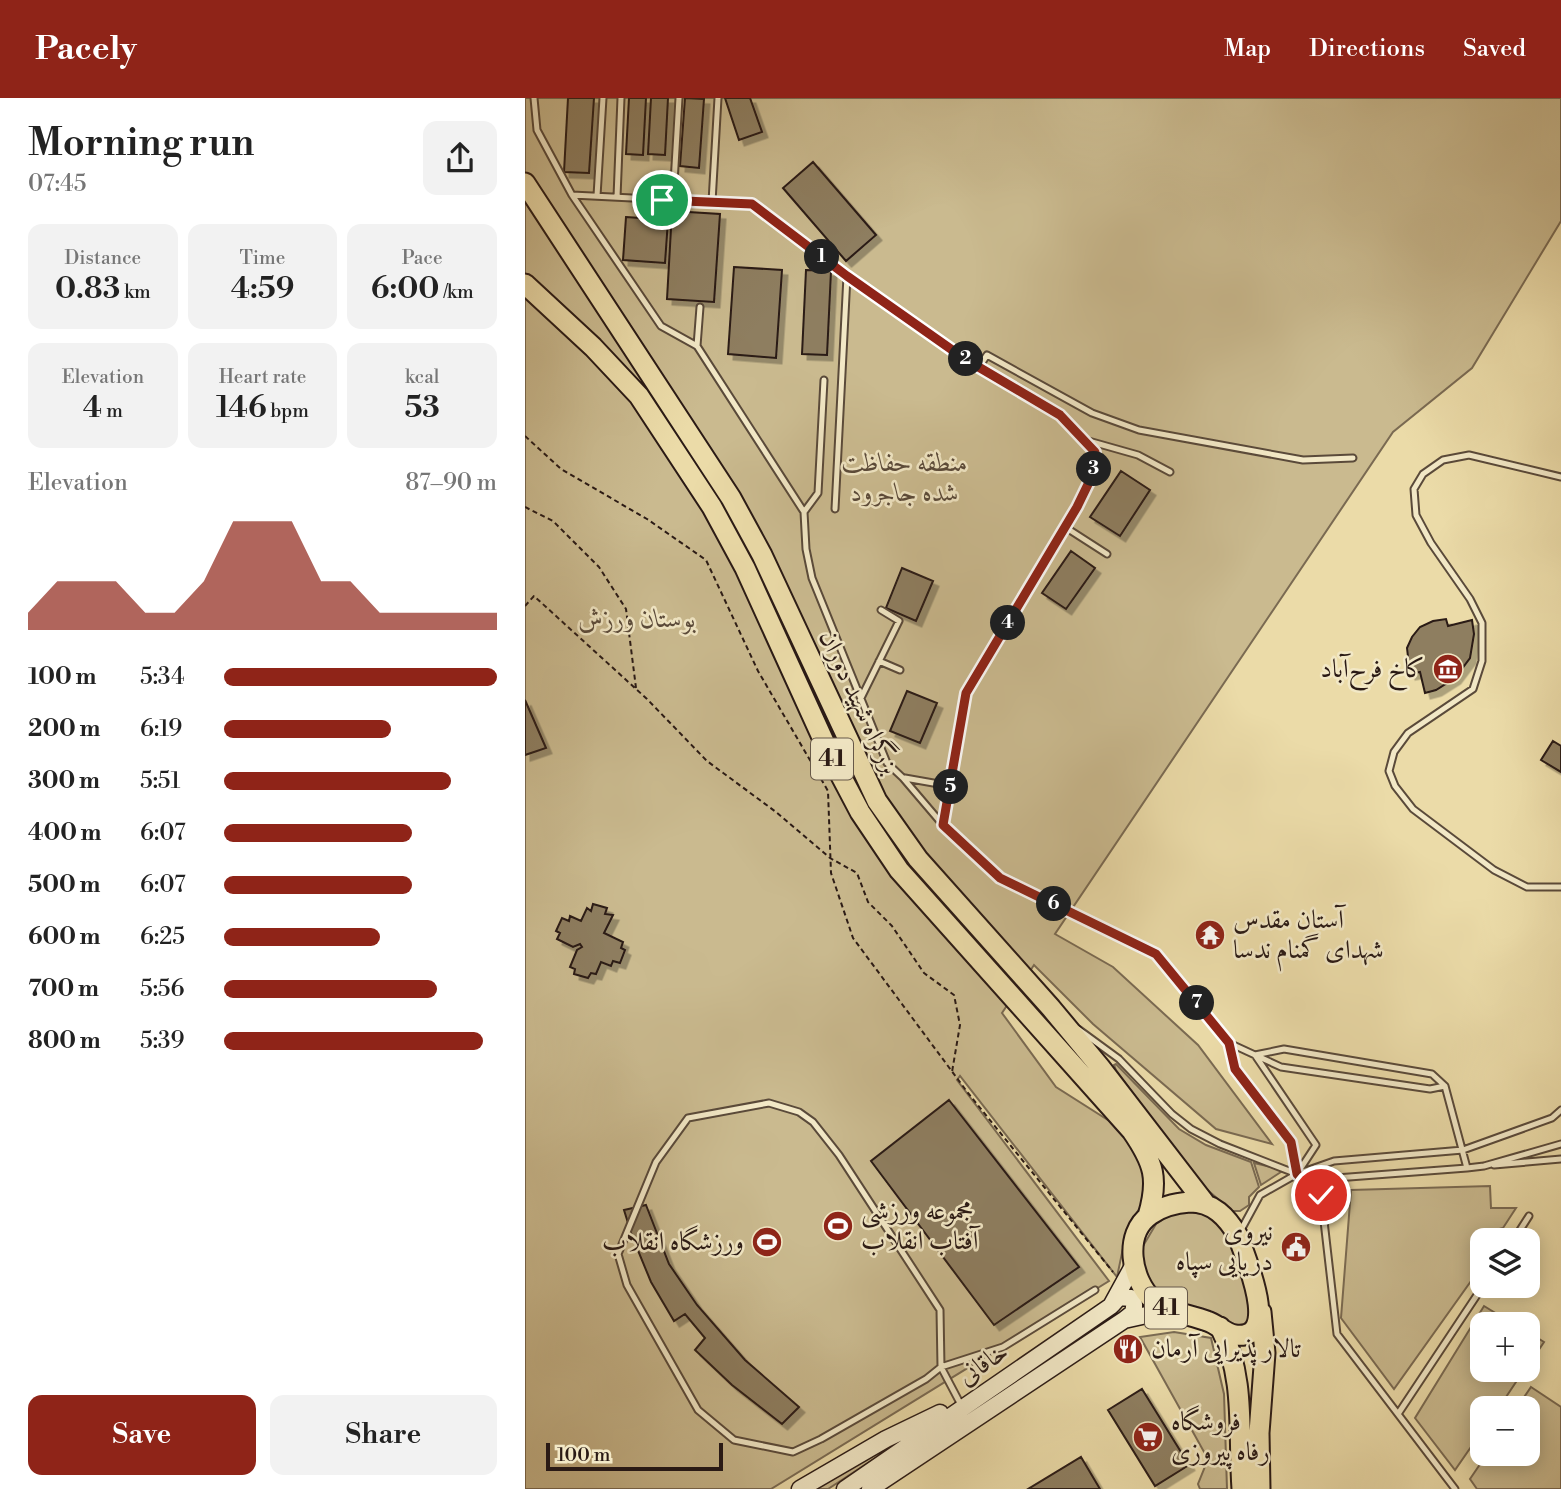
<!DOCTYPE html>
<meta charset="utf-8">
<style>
:root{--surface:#fff;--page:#f2f2f2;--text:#222;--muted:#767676;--accent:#8f2418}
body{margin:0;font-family:"Libre Bodoni",Amiri,serif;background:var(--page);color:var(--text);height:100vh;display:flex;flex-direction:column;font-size:26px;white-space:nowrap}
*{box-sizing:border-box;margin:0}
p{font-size:23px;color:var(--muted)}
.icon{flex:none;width:38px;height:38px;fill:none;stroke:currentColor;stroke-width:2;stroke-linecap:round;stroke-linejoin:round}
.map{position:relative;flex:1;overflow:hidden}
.drawer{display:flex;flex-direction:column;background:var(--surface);width:525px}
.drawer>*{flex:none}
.fabs{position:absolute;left:945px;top:1130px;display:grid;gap:14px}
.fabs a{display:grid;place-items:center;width:70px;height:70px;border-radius:14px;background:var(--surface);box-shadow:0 4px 18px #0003;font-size:35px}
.scale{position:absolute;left:21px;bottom:18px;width:177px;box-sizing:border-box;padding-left:7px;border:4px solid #2a1a15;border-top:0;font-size:19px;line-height:24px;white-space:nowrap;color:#2a1a15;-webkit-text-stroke:5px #f2e8c6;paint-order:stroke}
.pin{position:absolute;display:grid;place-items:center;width:60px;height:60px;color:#fff;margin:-30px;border:4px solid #fff;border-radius:50%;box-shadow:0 2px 7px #0007}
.km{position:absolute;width:35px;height:35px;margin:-18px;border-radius:50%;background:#222;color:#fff;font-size:19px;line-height:35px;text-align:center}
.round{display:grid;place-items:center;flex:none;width:74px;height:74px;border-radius:14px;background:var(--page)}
.head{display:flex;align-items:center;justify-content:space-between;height:119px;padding:0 28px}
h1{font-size:38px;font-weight:600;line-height:52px}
.stats{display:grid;grid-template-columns:repeat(3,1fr);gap:10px;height:119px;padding:7px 28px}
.stats div{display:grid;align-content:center;border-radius:14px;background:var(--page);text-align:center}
.stats b{font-size:30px;font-weight:600}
.stats small{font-size:19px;font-weight:400}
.stats p{font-size:19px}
.chart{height:196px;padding:14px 28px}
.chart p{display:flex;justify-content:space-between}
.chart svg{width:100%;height:126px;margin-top:7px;fill:var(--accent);opacity:.7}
.cta{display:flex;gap:14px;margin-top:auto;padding:14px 28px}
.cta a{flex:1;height:80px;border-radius:14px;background:var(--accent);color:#fff;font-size:28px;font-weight:600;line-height:80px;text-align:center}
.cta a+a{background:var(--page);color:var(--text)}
ul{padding:0 28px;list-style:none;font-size:23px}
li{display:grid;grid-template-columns:112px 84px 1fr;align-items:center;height:52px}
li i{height:18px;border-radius:9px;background:var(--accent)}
header{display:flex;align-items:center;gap:42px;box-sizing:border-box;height:98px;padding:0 35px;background:var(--accent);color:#fff}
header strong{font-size:33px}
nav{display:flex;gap:38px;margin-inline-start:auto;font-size:24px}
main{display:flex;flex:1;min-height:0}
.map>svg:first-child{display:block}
</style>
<header>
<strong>Pacely</strong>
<nav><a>Map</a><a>Directions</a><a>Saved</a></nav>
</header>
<main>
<section class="drawer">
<div class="head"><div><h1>Morning run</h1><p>07:45</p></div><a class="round"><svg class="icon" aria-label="share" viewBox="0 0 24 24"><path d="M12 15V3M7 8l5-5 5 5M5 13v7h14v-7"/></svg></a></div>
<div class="stats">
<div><p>Distance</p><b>0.83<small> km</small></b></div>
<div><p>Time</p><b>4:59</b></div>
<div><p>Pace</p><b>6:00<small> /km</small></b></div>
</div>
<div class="stats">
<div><p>Elevation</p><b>4<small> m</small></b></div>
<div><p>Heart rate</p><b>146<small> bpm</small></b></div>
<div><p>kcal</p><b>53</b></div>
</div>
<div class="chart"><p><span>Elevation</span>87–90 m</p>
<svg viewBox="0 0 160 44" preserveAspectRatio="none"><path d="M0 44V38L10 27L20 27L30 27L40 38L50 38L60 27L70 6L80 6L90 6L100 27L110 27L120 38L130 38L140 38L150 38L160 38V44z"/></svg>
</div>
<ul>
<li><b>100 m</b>5:34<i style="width:100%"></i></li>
<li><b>200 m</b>6:19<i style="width:61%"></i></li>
<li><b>300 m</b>5:51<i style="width:83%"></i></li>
<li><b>400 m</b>6:07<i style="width:69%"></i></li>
<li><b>500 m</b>6:07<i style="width:69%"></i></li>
<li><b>600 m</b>6:25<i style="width:57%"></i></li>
<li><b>700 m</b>5:56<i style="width:78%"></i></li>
<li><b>800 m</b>5:39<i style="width:95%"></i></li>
</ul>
<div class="cta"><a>Save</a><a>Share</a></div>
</section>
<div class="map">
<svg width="1036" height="1391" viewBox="0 0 1036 1391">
<defs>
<filter id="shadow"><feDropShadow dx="5.5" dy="5.5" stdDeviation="0" flood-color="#0004"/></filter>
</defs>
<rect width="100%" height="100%" fill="#ebdba8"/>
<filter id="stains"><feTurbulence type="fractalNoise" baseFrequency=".00286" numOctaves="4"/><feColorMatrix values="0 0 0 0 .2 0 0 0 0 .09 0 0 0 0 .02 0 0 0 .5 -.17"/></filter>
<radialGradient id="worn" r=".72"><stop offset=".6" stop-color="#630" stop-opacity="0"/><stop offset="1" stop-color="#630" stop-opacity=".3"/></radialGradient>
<path fill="#caba8f" stroke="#7a6a52" stroke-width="2" d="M0,0H1036V123L947,270L868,334L530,836L588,869L673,947L747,1046L691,1031L568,926L509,867L477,915L531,989L586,1024L605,1044L621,1076L619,1103L602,1131L592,1179L435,978L432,982L584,1183L246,1391H0Z
M591,966L654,1031L681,1047L726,1064L734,1089L724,1099V1107L715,1113H707L672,1083L591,972L589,967Z
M729,1065L759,1072L736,1087Z
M965,1088L966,1110H991L978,1130L959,1135L948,1159L951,1176L869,1291L816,1220L826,1092Z
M661,1113L683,1117L700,1129L725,1199L724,1227L709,1229L688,1216L646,1204L629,1194L616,1166L618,1148L631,1126L645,1117Z
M959,1208L990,1227H957V1272H999L973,1311H957V1333L930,1372L890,1320Z
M649,1234L686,1240L699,1296L702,1391H675L673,1386L683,1361L615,1239Z
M1003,1234L1019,1244L1003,1268Z
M1006,1289L1036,1309V1391H952L945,1381L962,1356H1003V1311H991Z
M407,1323L303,1391H288Z"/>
<path fill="#8e7e61" stroke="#2a1a15" stroke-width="2" filter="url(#shadow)" d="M43,0H69L64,75L39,74Z
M104,0H121L118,57L101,56Z
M126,0H143L140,57L123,56Z
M160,0L179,1L174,70L155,68Z
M200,0H225L237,34L214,42Z
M288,64L351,137L321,163L258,90Z
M147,113L195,116L189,204L142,201Z
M101,119L143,122L140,165L98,162Z
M209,169L257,172L251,260L203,256Z
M281,172L306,173L302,257L277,256Z
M596,373L625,392L595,438L565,419Z
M546,453L570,470L541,511L517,495Z
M377,470L408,483L391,523L361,510Z
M921,521L923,528L947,522L949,536L945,560L930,580L911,592L900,595L895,574L885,576L882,550L887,539L895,529L908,523Z
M382,593L412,605L395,645L365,633Z
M0,602L21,650L0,657Z
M1028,643L1036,648V674L1016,662Z
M68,806L82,810L80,816L88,817L79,835L98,844L96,850L100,852L95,865L88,863L86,868L76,864L71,876L66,875L63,880L49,876L50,871L45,869L52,852L57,849L55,846L48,849L32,841L35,835L31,833L37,820L44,823L45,818L56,823L62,810L66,813Z
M424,1002L554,1169L469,1227L346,1063Z
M121,1107L144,1166L172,1207L220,1262L274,1309L257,1326L207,1287L170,1252L180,1240L160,1216L149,1223L126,1184L107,1138L99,1112Z
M617,1291L664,1367L630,1388L583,1312Z
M556,1359L575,1391H503Z"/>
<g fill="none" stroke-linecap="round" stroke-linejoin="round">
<g stroke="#5a4a3a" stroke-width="9">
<path id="service" d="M9,0L12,32L47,97L136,228L172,248L279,414L281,451L287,480L362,665L378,680L418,727
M47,97L227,106L322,178L440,261L535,317L570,354L569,374L552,409L441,595L418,727L475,780L631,856L704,945
M72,98L78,0
M92,99L96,0
M148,102L154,0
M187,104L193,0
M172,248L175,209
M454,269L462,257L567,315L614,332L778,362L828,360
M560,342L613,357L645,374
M1036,379L944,357L918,362L898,376L889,391L891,417L906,445L945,501L957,525V563L948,591L883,635L869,654L864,673L870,688L888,711L969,772L1002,789H1036
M310,411L322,178
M279,414L293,395L299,282
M540,429L582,456
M354,563L375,572
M335,602L374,523L356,512
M380,680L414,686L428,681
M553,931L594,961L647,1016L666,1031L695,1046L772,1076L798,1081L942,1070L959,1068L1036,1046
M759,951L907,976L920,988L905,991L756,969L730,957Z
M920,988L942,1070
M969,1067L1036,1061
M772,1076L791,1047L730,957L704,945L710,971L766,1043L772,1076L796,1097L812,1236L930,1391
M716,1132L735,1097L772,1076L809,1063L938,1052L1027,1020L1036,1012
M988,1143L1004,1118
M435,1305L416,1269L415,1212L314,1057L288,1024L274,1014L244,1005L163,1020L131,1064L93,1156L102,1187L173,1312L209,1342L268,1354L296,1341L401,1281L416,1269L478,1249L570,1192
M873,1316L958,1188"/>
</g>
<g stroke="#2a1a15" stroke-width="19">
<path id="secondary" d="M587,1207L594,1199L606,1200L609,1206V1214L599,1222
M275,1391L361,1341L415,1315
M320,1391L586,1208L608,1168
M345,1391L599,1222L644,1212"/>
</g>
<g stroke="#2a1a15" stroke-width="23">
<path id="trunk" d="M0,85L206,400L237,457L352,703L393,761L526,910L575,969L679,1104
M0,186L68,249L114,298L187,409L220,470L306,659L335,714L374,772L607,1033C629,1065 634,1081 623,1118
M665,1104C688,1104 702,1119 713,1138C719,1157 758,1243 710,1237C701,1236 692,1226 682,1223C664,1216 643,1215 628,1202C606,1182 598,1136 625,1117C637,1108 651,1105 665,1104Z
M695,1229C721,1279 713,1336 717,1391
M735,1391L734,1335L740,1255L736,1214"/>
</g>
<path stroke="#2a1a15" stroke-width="2" stroke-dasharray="5 3.5" stroke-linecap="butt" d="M0,338L36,371L122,421L181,462L233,573L303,693L306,775L328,840L443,995L588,1174
M0,409L28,423L74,469L101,511L111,590
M0,508L9,498L122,601L182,663L251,714L305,760L332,775L343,804L367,828L399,875L429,897L435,927L427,974"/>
<use href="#service" stroke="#f2e8c6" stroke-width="5"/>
<use href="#secondary" stroke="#f2e8c6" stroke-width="16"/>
<use href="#trunk" stroke="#ebdba8" stroke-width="19"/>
</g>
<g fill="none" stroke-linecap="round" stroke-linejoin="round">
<g stroke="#fff" stroke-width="14">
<path id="route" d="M137,102L227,106L322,178L440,261L535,317L570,354L569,374L552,409L441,595L418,727L475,780L631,856L704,945L710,971L766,1044L772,1076L796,1097"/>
</g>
<use href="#route" stroke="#8f2418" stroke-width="9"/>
</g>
<defs>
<g id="museum-disc" transform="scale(1.575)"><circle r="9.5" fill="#8f2418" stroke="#f2e8c6"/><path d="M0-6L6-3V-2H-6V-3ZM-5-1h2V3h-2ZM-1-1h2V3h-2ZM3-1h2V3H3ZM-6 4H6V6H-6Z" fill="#fff"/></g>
<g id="temple-disc" transform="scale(1.575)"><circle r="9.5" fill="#8f2418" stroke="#f2e8c6"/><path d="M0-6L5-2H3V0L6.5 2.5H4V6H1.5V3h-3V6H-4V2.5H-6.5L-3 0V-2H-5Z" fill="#fff"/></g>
<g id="stadium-disc" transform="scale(1.575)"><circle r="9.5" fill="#8f2418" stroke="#f2e8c6"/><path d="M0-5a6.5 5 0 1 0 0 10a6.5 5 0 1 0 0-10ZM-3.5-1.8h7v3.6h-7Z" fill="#fff"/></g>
<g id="civic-disc" transform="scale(1.575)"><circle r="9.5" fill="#8f2418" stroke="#f2e8c6"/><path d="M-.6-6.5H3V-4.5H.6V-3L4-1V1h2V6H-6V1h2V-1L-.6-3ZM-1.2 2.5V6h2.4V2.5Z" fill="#fff"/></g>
<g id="restaurant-disc" transform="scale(1.575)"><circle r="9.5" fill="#8f2418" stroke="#f2e8c6"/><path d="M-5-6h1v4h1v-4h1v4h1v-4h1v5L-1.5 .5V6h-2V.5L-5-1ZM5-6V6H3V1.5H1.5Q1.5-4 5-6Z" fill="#fff"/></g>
<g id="supermarket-disc" transform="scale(1.575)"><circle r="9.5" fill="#8f2418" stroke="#f2e8c6"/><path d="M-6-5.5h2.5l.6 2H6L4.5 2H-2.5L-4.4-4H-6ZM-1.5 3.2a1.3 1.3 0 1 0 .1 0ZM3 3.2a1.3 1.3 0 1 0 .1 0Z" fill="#fff"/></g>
</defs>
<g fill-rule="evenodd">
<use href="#museum-disc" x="923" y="571"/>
<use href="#temple-disc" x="685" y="837"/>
<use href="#stadium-disc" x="313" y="1128"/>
<use href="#stadium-disc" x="242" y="1144"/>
<use href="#civic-disc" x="771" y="1149"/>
<use href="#restaurant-disc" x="603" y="1251"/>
<use href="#supermarket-disc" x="623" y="1339"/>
</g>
<g text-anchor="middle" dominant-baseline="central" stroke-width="5" stroke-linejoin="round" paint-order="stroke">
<g fill="#f2e8c6" stroke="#66584a" stroke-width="2">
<rect x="286" y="640.5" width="42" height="41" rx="5"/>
<rect x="620" y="1189.5" width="42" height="41" rx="5"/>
</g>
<g font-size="24" font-weight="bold" fill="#2a1a15">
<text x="307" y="661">41</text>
<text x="641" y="1210">41</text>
</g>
<g font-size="26" font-style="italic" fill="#5a4a3a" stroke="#f2e8c6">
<text x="380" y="365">منطقه حفاظت<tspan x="380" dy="30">شده جاجرود</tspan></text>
<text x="112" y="521">بوستان ورزش</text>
</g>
<g font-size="26" fill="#2a1a15" stroke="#f2e8c6" text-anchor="start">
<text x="900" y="571" text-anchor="end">کاخ فرح‌آباد</text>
<text x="708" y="822">آستان مقدس<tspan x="708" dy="30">شهدای گمنام ندسا</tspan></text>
<text x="336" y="1113">مجموعه ورزشی<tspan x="336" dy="30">آفتاب انقلاب</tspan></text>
<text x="748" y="1134" text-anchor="end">نیروی<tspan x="748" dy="30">دریایی سپاه</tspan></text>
<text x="219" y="1144" text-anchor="end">ورزشگاه انقلاب</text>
<text x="626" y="1251">تالار پذیرایی آرمان</text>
<text x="646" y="1324">فروشگاه<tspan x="646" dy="30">رفاه پیروزی</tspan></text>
</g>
<g font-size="26" fill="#2a1a15" stroke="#f2e8c6">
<text transform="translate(334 604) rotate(65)">بزرگراه شهید دوران</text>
<text transform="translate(458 1266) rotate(-34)">خاقانی</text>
</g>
</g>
<rect width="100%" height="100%" filter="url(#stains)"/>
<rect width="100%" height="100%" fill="url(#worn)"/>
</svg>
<div class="fabs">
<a><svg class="icon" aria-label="layers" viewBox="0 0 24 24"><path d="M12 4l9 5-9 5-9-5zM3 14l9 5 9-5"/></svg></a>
<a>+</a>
<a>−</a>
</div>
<div class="scale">100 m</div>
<div class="pin" style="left:137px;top:102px;background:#1e9e55"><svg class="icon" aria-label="arrive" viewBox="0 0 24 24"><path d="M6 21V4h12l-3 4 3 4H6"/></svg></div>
<div class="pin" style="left:796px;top:1097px;background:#d93025"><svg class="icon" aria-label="check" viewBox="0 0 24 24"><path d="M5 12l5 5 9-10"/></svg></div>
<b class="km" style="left:297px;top:159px">1</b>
<b class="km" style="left:441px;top:261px">2</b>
<b class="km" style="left:569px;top:371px">3</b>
<b class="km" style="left:483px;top:525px">4</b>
<b class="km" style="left:426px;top:689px">5</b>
<b class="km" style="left:529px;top:806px">6</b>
<b class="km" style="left:672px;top:905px">7</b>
</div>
</main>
